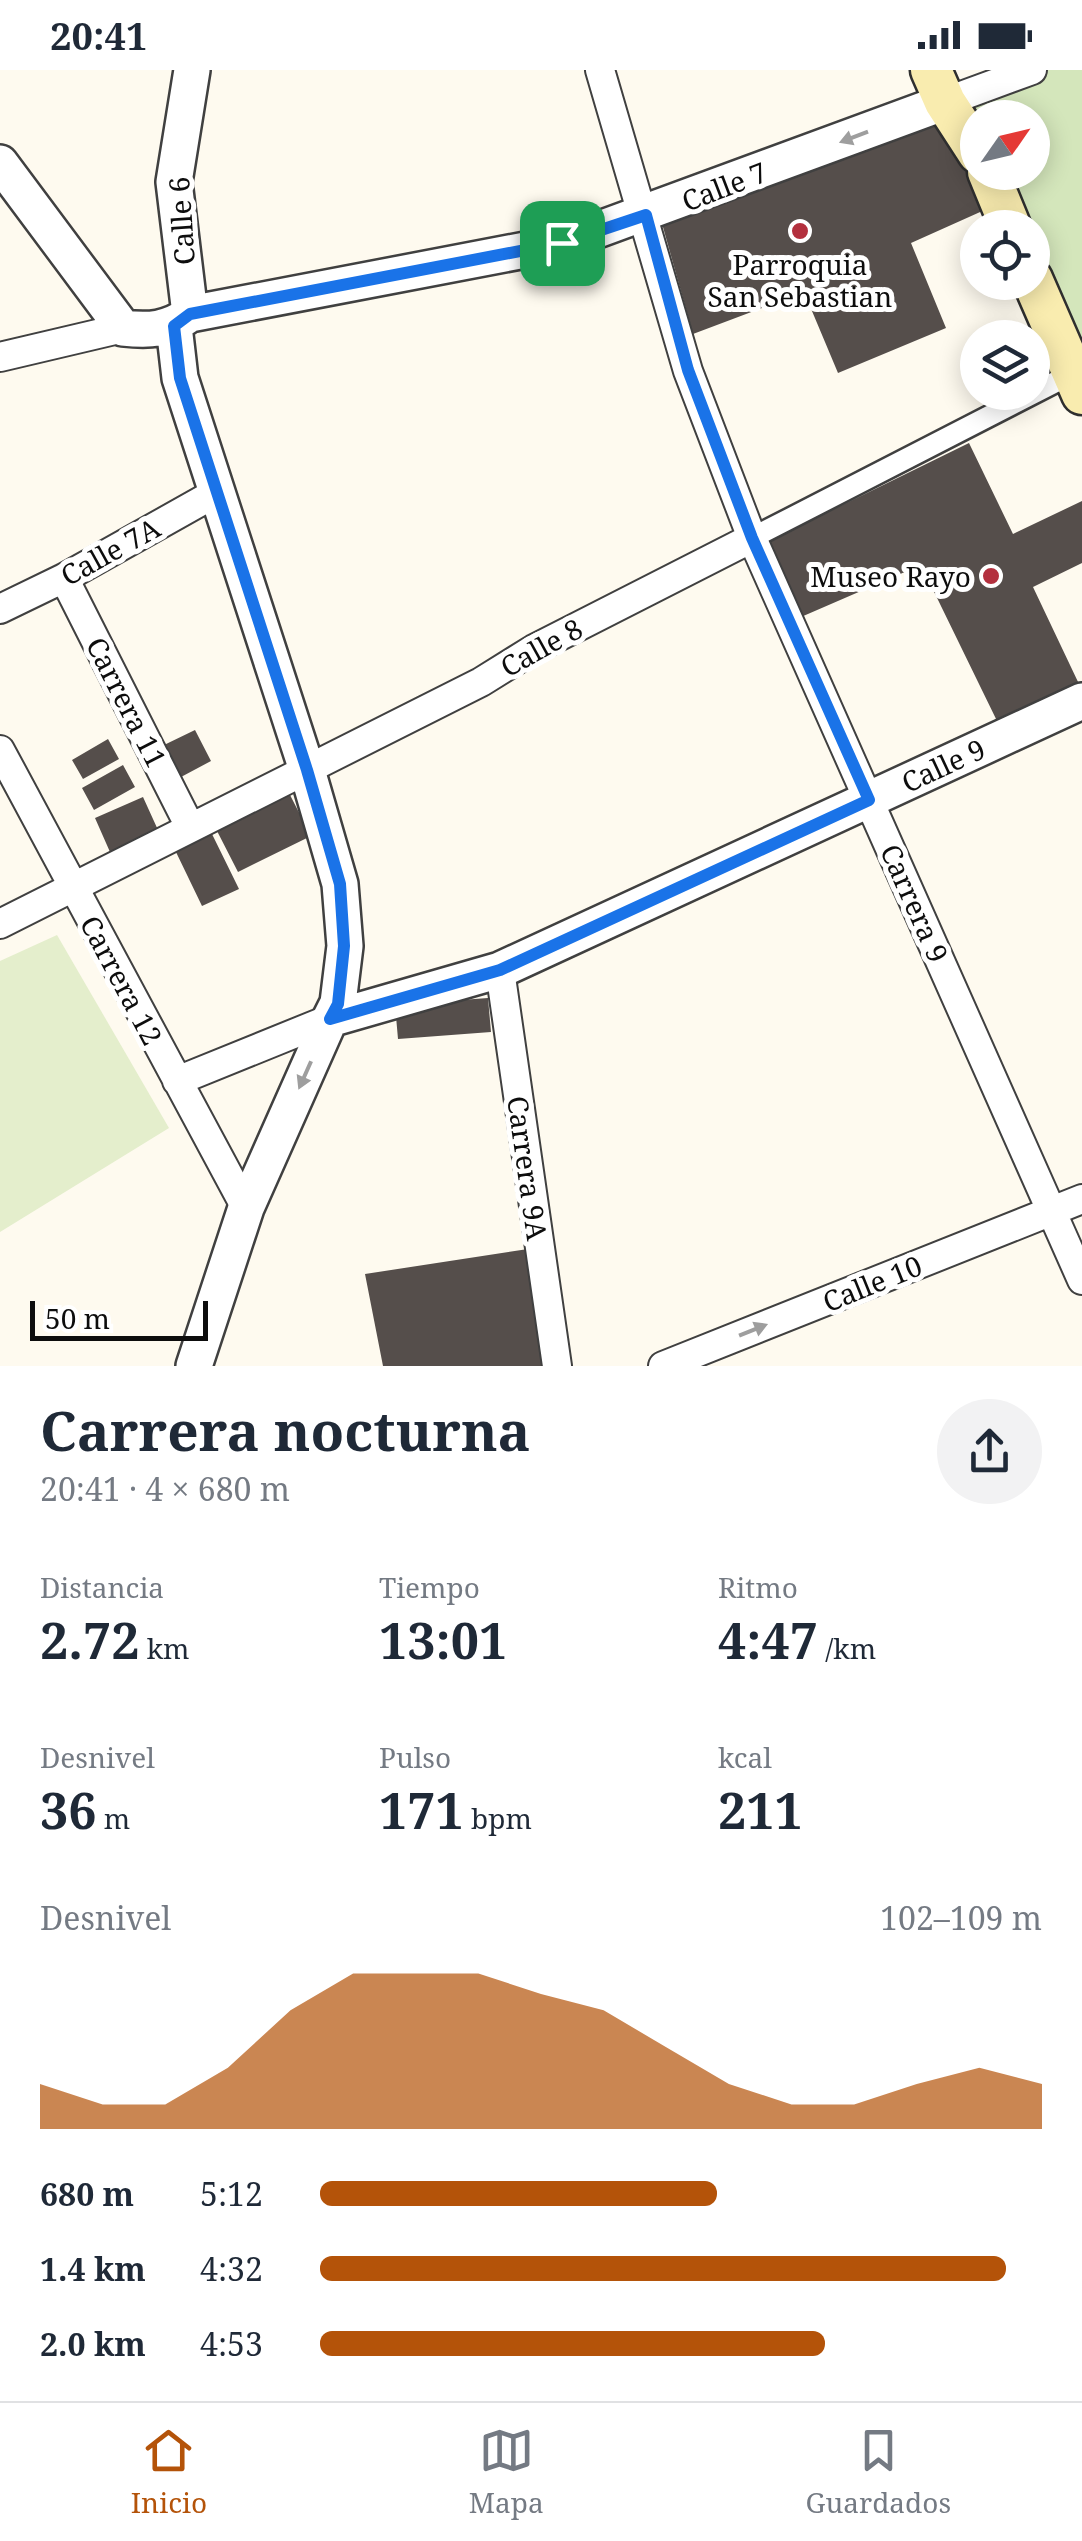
<!DOCTYPE html>
<html lang="es">
<meta charset="utf-8">
<style>
:root{--surface:#fff;--page:#f2f2f3;--text:#1f2937;--muted:#747a83;--line:#e0e1e3;--accent:#b45309}
body{margin:0;font-family:"Noto Serif",serif;background:var(--page);color:var(--text);height:100vh;display:flex;flex-direction:column;font-size:38px;white-space:nowrap}
*{box-sizing:border-box;margin:0}
p{font-size:32px;color:var(--muted)}
.icon{flex:none;width:55px;height:55px;fill:none;stroke:currentColor;stroke-width:2;stroke-linecap:round;stroke-linejoin:round}
.map{position:relative;height:1296px;overflow:hidden}
.drawer{display:flex;flex-direction:column;background:var(--surface);flex:1}
.drawer>*{flex:none}
.needle{width:65px;rotate:56deg}
.controls{position:absolute;left:960px;top:30px;display:grid;gap:20px}
.controls a{display:grid;place-items:center;width:90px;height:90px;border-radius:50%;background:var(--surface);box-shadow:0 5px 25px #0003;font-size:50px}
.scale{position:absolute;left:30px;bottom:25px;width:178px;box-sizing:border-box;padding-left:10px;border:5px solid #0d0d0d;border-top:0;font-size:28px;line-height:35px;white-space:nowrap;color:#0d0d0d;-webkit-text-stroke:8px #fff;paint-order:stroke}
.pin{position:absolute;display:grid;place-items:center;width:85px;height:85px;color:#fff;margin:-42px;border-radius:20px;box-shadow:0 5px 15px #0006}
.round{display:grid;place-items:center;flex:none;width:105px;height:105px;border-radius:52px;background:var(--page)}
.head{display:flex;align-items:center;justify-content:space-between;height:170px;padding:0 40px}
h1{font-size:55px;font-weight:700;line-height:75px}
.figures{display:grid;grid-template-columns:repeat(3,1fr);gap:15px;height:170px;padding:10px 40px}
.figures div{display:grid;align-content:center}
.figures b{font-size:50px;font-weight:700}
.figures small{font-size:28px;font-weight:400}
.figures p{font-size:28px}
.chart{height:280px;padding:20px 40px}
.chart p{display:flex;justify-content:space-between}
.chart svg{width:100%;height:180px;margin-top:10px;fill:var(--accent);opacity:.7}
ul{padding:0 40px;list-style:none;font-size:32px}
li{display:grid;grid-template-columns:160px 120px 1fr;align-items:center;height:75px}
li i{height:25px;border-radius:12px;background:var(--accent)}
.status{display:flex;justify-content:space-between;align-items:center;height:70px;padding:0 50px;background:var(--surface);direction:ltr}
.status svg{height:28px;fill:currentColor}
.dock{display:flex;justify-content:space-around;align-items:center;height:140px;border-top:2px solid var(--line);background:var(--surface);font-size:28px;color:var(--muted)}
.dock a{display:grid;justify-items:center;gap:5px}
.dock .selected{color:var(--accent)}
.map>svg:first-child{display:block}
</style>
<div class="status"><b>20:41</b><svg viewBox="0 0 49 12"><path d="M0 12V9h3v3zM5 12V6h3v6zM10 12V3h3v9zM15 12V0h3v12zM26 1h20v11H26zM47 4h2v5h-2z"/></svg></div>
<div class="map">
<svg width="1082" height="1296" viewBox="0 0 1082 1296">
<rect width="100%" height="100%" fill="#fefaef"/>
<path fill="#d4e6bb" d="M1032,0H1082V299L1033,209L1032,158L1011,157L988,103L1032,102V48H978L945,32Z"/>
<path fill="#e4eecc" d="M57,865L169,1058L0,1162V891Z"/>
<path fill="#554e4b" d="M945,32L998,134L911,173L946,258L838,303L804,222L693,264L661,150Z
M969,373L1013,464L1082,431V493L1033,517L1079,614L998,653L921,495L801,547L769,471Z
M195,660L211,691L181,707L164,675Z
M108,669L119,689L83,709L72,690Z
M123,695L135,717L94,740L82,718Z
M289,723L311,766L238,802L216,759Z
M143,727L158,760L110,782L95,748Z
M211,762L239,819L202,836L175,780Z
M488,928L491,962L398,969L395,935Z
M528,1179L545,1296H383L365,1204Z"/>
<g fill="none" stroke-linecap="round" stroke-linejoin="round">
<g stroke="#404040" stroke-width="25">
<path id="pedestrian" d="M752,468L1079,300"/>
</g>
<g stroke="#404040" stroke-width="32">
<path id="minor" d="M600,0L688,301L752,468L1082,1210
M945,32L1032,0
M0,287L123,258
M64,508L190,757
M0,539L64,508L219,421
M0,680L246,1138
M0,854L481,612L534,579L752,468
M500,900L557,1296
M177,1011L330,949
M663,1296L1082,1129"/>
</g>
<g stroke="#404040" stroke-width="40">
<path id="tertiary" d="M0,93L123,258C149,261 168,260 190,244L562,173L945,32
M190,244L174,112L192,0
M174,256L180,308L307,700L340,814L345,876L338,933L330,949
M194,1296L246,1138L330,949L500,900L1082,631"/>
</g>
<g stroke="#2f2f2f" stroke-width="45">
<path id="secondary" d="M931,0L945,32L978,83
M988,102L1011,158
M1032,209L1082,324"/>
</g>
<use href="#pedestrian" stroke="#fff" stroke-width="20"/>
<use href="#minor" stroke="#fff" stroke-width="28"/>
<use href="#tertiary" stroke="#fff" stroke-width="35"/>
<use href="#secondary" stroke="#f9ecaf" stroke-width="40"/>
</g>
<defs><path id="oneway-solid" d="M-6-.8H1V-3.2L6.5 0L1 3.2V.8H-6Z" transform="scale(2.5)"/></defs>
<g fill="#9e9e9e">
<use href="#oneway-solid" transform="translate(854 67) rotate(159)"/>
<use href="#oneway-solid" transform="translate(305 1005) rotate(114)"/>
<use href="#oneway-solid" transform="translate(753 1260) rotate(-22)"/>
</g>
<g fill="none" stroke-linecap="round" stroke-linejoin="round">
<g stroke="#fff" stroke-width="20">
<path id="route" d="M646,145L688,300L752,468L869,730L500,900L330,949L338,934L344,876L340,814L307,700L180,308L174,256L190,244L562,173Z"/>
</g>
<use href="#route" stroke="#1a73e8" stroke-width="12"/>
</g>
<g fill="#b3303e" stroke="#fff" stroke-width="4">
<circle cx="800" cy="161" r="10"/>
<circle cx="991" cy="506" r="10"/>
</g>
<g text-anchor="middle" dominant-baseline="central" stroke-width="10" stroke-linejoin="round" paint-order="stroke">
<g font-size="28" fill="#0d0d0d" stroke="#fff">
<text transform="translate(724 116) rotate(-21)">Calle 7</text>
<text transform="translate(181 151) rotate(-94)">Calle 6</text>
<text transform="translate(110 481) rotate(-29)">Calle 7A</text>
<text transform="translate(541 577) rotate(-29)">Calle 8</text>
<text transform="translate(127 632) rotate(63)">Carrera 11</text>
<text transform="translate(943 695) rotate(-25)">Calle 9</text>
<text transform="translate(915 833) rotate(66)">Carrera 9</text>
<text transform="translate(122 910) rotate(62)">Carrera 12</text>
<text transform="translate(528 1098) rotate(82)">Carrera 9A</text>
<text transform="translate(872 1213) rotate(-22)">Calle 10</text>
</g>
<g font-size="28" fill="#0d0d0d" stroke="#fff">
<text x="800" y="194">Parroquia<tspan x="800" dy="32">San Sebastian</tspan></text>
<text x="971" y="506" text-anchor="end">Museo Rayo</text>
</g>
</g>
</svg>
<div class="controls">
<a><svg class="needle" viewBox="-14 -14 28 28"><path d="M0-13l5 13h-10z" fill="#e53935"/><path d="M0 13l5-13h-10z" fill="#747a83"/></svg></a>
<a><svg class="icon" aria-label="locate" viewBox="0 0 24 24"><circle cx="12" cy="12" r="6"/><path d="M12 2v4M12 18v4M2 12h4M18 12h4"/></svg></a>
<a><svg class="icon" aria-label="layers" viewBox="0 0 24 24"><path d="M12 4l9 5-9 5-9-5zM3 14l9 5 9-5"/></svg></a>
</div>
<div class="scale">50 m</div>
<div class="pin" style="left:562px;top:173px;background:#1e9e55"><svg class="icon" aria-label="arrive" viewBox="0 0 24 24"><path d="M6 21V4h12l-3 4 3 4H6"/></svg></div>
</div>
<section class="drawer">
<div class="head"><div><h1>Carrera nocturna</h1><p>20:41 · 4 × 680 m</p></div><a class="round"><svg class="icon" aria-label="share" viewBox="0 0 24 24"><path d="M12 15V3M7 8l5-5 5 5M5 13v7h14v-7"/></svg></a></div>
<div class="figures">
<div><p>Distancia</p><b>2.72<small> km</small></b></div>
<div><p>Tiempo</p><b>13:01</b></div>
<div><p>Ritmo</p><b>4:47<small> /km</small></b></div>
</div>
<div class="figures">
<div><p>Desnivel</p><b>36<small> m</small></b></div>
<div><p>Pulso</p><b>171<small> bpm</small></b></div>
<div><p>kcal</p><b>211</b></div>
</div>
<div class="chart"><p><span>Desnivel</span>102–109 m</p>
<svg viewBox="0 0 160 44" preserveAspectRatio="none"><path d="M0 44V33L10 38L20 38L30 29L40 15L50 6L60 6L70 6L80 11L90 15L100 24L110 33L120 38L130 38L140 33L150 29L160 33V44z"/></svg>
</div>
<ul>
<li><b>680 m</b>5:12<i style="width:55%"></i></li>
<li><b>1.4 km</b>4:32<i style="width:95%"></i></li>
<li><b>2.0 km</b>4:53<i style="width:70%"></i></li>
</ul>
</section>
<nav class="dock">
<a class="selected"><svg class="icon" aria-label="home" viewBox="0 0 24 24"><path d="M3 11l9-7 9 7M6 9v11h12V9"/></svg>Inicio</a>
<a><svg class="icon" aria-label="map" viewBox="0 0 24 24"><path d="M3 6l6-2 6 2 6-2v14l-6 2-6-2-6 2zM9 4v14M15 6v14"/></svg>Mapa</a>
<a><svg class="icon" aria-label="saved" viewBox="0 0 24 24"><path d="M7 4h10v16l-5-4-5 4z"/></svg>Guardados</a>
</nav>
